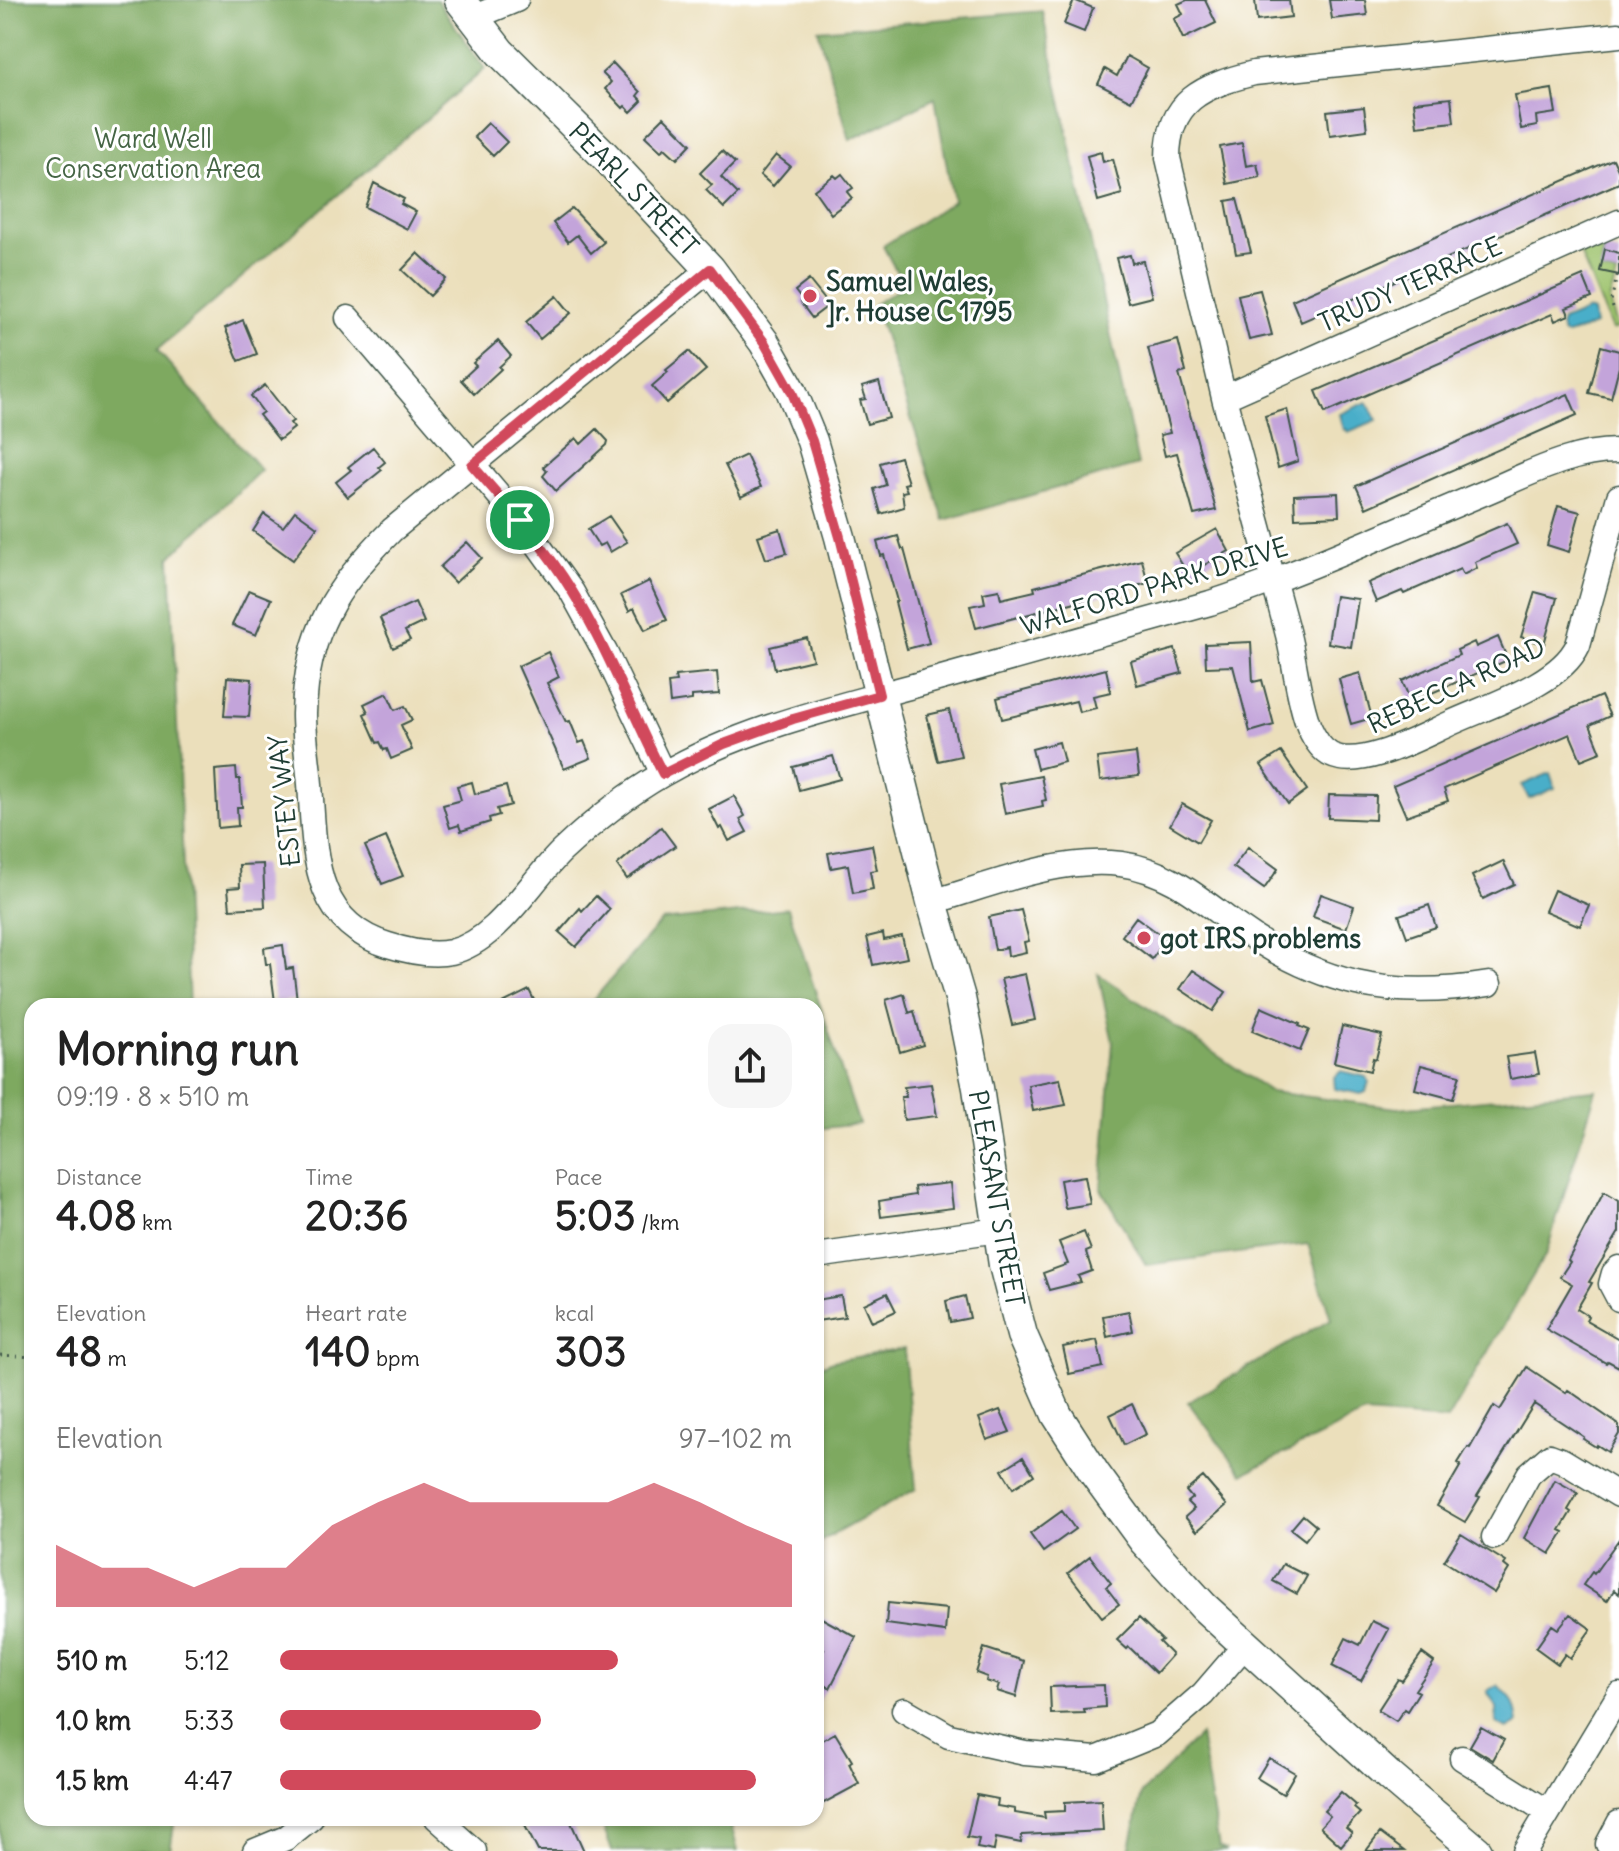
<!DOCTYPE html>
<meta charset="utf-8">
<style>
:root{--surface:#fff;--page:#f6f6f6;--text:#222;--muted:#767676;--accent:#d1495b}
body{margin:0;font-family:Delius,sans-serif;background:var(--page);color:var(--text);height:100vh;display:flex;flex-direction:column;font-size:30px;white-space:nowrap}
*{box-sizing:border-box;margin:0}
p{font-size:26px;color:var(--muted)}
.icon{flex:none;width:44px;height:44px;fill:none;stroke:currentColor;stroke-width:2;stroke-linecap:round;stroke-linejoin:round}
.map{position:relative;flex:1;overflow:hidden}
.sheet{position:absolute;left:24px;top:998px;width:800px;height:828px;display:flex;flex-direction:column;background:var(--surface);border-radius:24px;box-shadow:0 2px 6px #0004}
.sheet>*{flex:none}
.pin{position:absolute;display:grid;place-items:center;width:68px;height:68px;color:#fff;margin:-34px;border:4px solid #fff;border-radius:50%;box-shadow:0 2px 8px #0007}
.round{display:grid;place-items:center;flex:none;width:84px;height:84px;border-radius:24px;background:var(--page)}
.summary{display:flex;align-items:center;justify-content:space-between;height:136px;padding:0 32px}
h1{font-size:44px;font-weight:700;line-height:60px}
.stats{display:grid;grid-template-columns:repeat(3,1fr);gap:12px;height:136px;padding:8px 32px}
.stats div{display:grid;align-content:center}
.stats b{font-size:40px;font-weight:700}
.stats small{font-size:22px;font-weight:400}
.stats p{font-size:22px}
.chart{height:224px;padding:16px 32px}
.chart p{display:flex;justify-content:space-between}
.chart svg{width:100%;height:144px;margin-top:8px;fill:var(--accent);opacity:.7}
ul{padding:0 32px;list-style:none;font-size:26px}
li{display:grid;grid-template-columns:128px 96px 1fr;align-items:center;height:60px}
li i{height:20px;border-radius:10px;background:var(--accent)}
.map>svg:first-child{display:block}
</style>
<div class="map">
<svg width="1619" height="1851" viewBox="0 0 1619 1851">
<rect width="100%" height="100%" fill="#fff"/>
<filter id="ink" filterUnits="userSpaceOnUse"><feTurbulence type="fractalNoise" baseFrequency=".0125" numOctaves="2"/><feDisplacementMap in="SourceGraphic" scale="16" xChannelSelector="R" yChannelSelector="G"/><feConvolveMatrix kernelMatrix="1 2 1 2 8 2 1 2 1" color-interpolation-filters="sRGB"/></filter>
<filter id="wash" filterUnits="userSpaceOnUse"><feTurbulence type="fractalNoise" baseFrequency=".006" numOctaves="4" result="noise"/><feDisplacementMap in="SourceGraphic" scale="32" xChannelSelector="R" yChannelSelector="G"/><feGaussianBlur stdDeviation="1.8" result="paint"/><feColorMatrix in="noise" values="0 0 0 0 0 0 0 0 0 0 0 0 0 0 0 0 0 1.4 0 .05"/><feComposite in="paint" operator="in"/></filter>
<g filter="url(#wash)">
<rect width="100%" height="100%" fill="#ebdfbb"/>
<path fill="#9ec36d" stroke="#5e8050" stroke-width="2" d="M1605,238L1601,271L1617,275L1609,301L1618,328L1612,330L1579,250Z"/>
<path fill="#7ea960" stroke="#4e734a" stroke-width="2" d="M0,0H437L485,69L157,350L261,470L170,557L189,1006H32V1818H175L170,1851H0Z
M1042,11L1138,465L944,520L874,304L904,286L883,246L953,201L935,98L850,140L818,30Z
M788,908L859,1124L816,1129V1006H588L661,921Z
M1098,974L1271,1092L1397,1108L1596,1090L1546,1254L1447,1420L1364,1414L1243,1474L1188,1402L1331,1319L1308,1244L1146,1265L1101,1189L1113,1042Z
M904,1349L916,1489L816,1544V1368L833,1361Z
M1200,1735L1219,1847L1227,1851H1129L1142,1793Z
M600,1818H729L738,1851H612Z"/>
<path fill="#49aec9" stroke="#34767e" stroke-width="2" d="M1588,310L1593,312L1595,325L1567,335L1563,334L1560,327L1562,321Z
M1367,402L1377,420L1348,432L1346,429L1344,430L1340,414Z
M1550,773L1555,788L1529,799L1522,785Z
M1341,1071L1367,1077L1369,1081L1366,1092L1361,1094L1335,1089L1334,1077Z
M1497,1685C1512,1696 1516,1705 1518,1723L1507,1729L1496,1723L1497,1708L1487,1691Z"/>
<g id="blocks">
<path fill="#c3a4da" d="M1074,0L1093,8L1084,32L1064,24Z
M1187,0H1205L1216,23L1183,39L1174,19L1183,14L1178,4Z
M1255,0H1289L1291,17L1257,21Z
M1329,0H1365L1367,15L1332,19Z
M1127,56L1148,68L1131,101L1098,84L1105,69L1117,76Z
M613,63L640,92L637,96L642,101L631,112L625,106L623,108L605,89L611,82L602,73Z
M1552,89L1556,113L1536,116L1537,126L1521,129L1515,95Z
M1451,98L1454,122L1417,126L1414,102Z
M1364,107L1367,130L1330,135L1327,111Z
M664,117L691,144L677,159L665,148L661,151L645,136Z
M488,123L507,142L493,156L474,137Z
M1242,143L1246,166L1257,164L1260,177L1227,184L1220,147Z
M722,151L735,163L721,177L738,194L724,208L706,190L712,185L700,173Z
M1101,152L1103,162L1113,159L1122,194L1098,201L1087,156Z
M776,155L790,166L773,186L760,175Z
M1613,159L1619,172V183L1301,322L1292,300Z
M842,174L853,188L847,192L852,198L831,214L814,190L834,175L837,178Z
M374,183L404,199L401,204L416,212L407,229L365,207Z
M1237,199L1251,252L1236,254L1226,201Z
M572,208L604,242L591,253L577,235L568,242L553,223Z
M1605,249L1619,253V275L1600,271Z
M418,253L446,279L430,296L402,270Z
M1130,255L1132,263L1143,261L1152,297L1128,303L1116,258Z
M1583,276L1592,298L1566,308L1569,315L1555,321L1552,314L1325,413L1316,391Z
M809,280L829,305L812,318L800,302L802,300L795,291Z
M1260,290L1272,335L1249,340L1238,295Z
M557,296L571,313L540,339L526,322Z
M243,320L257,354L239,361L225,328Z
M1178,340L1186,372L1179,374L1216,510L1194,515L1177,453L1165,456L1160,435L1170,433L1148,348Z
M498,341L511,356L499,367L501,369L474,394L461,380L476,366L473,363Z
M1601,346L1619,351V367L1611,398L1589,393Z
M689,351L706,370L667,403L652,386L668,372L666,370Z
M879,382L889,418L867,424L860,400L866,399L862,387Z
M265,385L293,421L290,423L294,428L279,440L259,415L263,412L251,396Z
M1568,394L1577,415L1366,508L1356,486Z
M1287,409L1298,461L1278,468L1265,416Z
M597,429L608,441L607,445L556,491L543,476L547,471L543,467L576,438L581,444Z
M373,447L385,462L379,467L382,470L348,497L336,482L351,470L348,467Z
M746,455L761,487L741,497L725,465Z
M900,457L908,483L904,484L907,491L902,492L904,507L881,514L874,489L886,485L880,463Z
M1338,493L1339,516L1295,518L1294,495Z
M1558,506L1580,512L1569,552L1547,545Z
M295,511L317,527L293,560L253,531L264,514L283,527Z
M609,516L627,542L610,552L605,543L599,546L588,529Z
M1507,523L1517,544L1475,562L1477,568L1463,575L1460,569L1404,594L1402,591L1376,602L1368,583Z
M780,529L787,553L766,559L758,536Z
M1217,529L1229,551L1188,574L1175,553Z
M898,536L902,549H904L929,643L907,649L895,602L897,601L884,555L881,556L877,542Z
M467,542L482,558L455,583L440,567Z
M1142,560L1148,583L976,628L970,606L985,603L983,593L999,590L1001,599L1035,591L1034,587Z
M649,581L667,620L645,630L634,608L629,611L621,595Z
M249,590L271,599L256,635L232,625Z
M1535,592L1557,598L1544,644L1521,637Z
M1335,596L1358,599L1351,647L1328,643Z
M415,602L424,622L405,631L410,640L393,648L380,618Z
M1498,637L1508,660L1411,702L1402,681L1459,655L1457,650L1474,642L1476,647Z
M807,638L813,660L775,669L770,647Z
M1251,642L1253,682L1262,680L1274,725L1250,732L1233,666L1206,667L1205,644Z
M1175,649L1182,673L1137,685L1131,661Z
M548,652L559,677L547,683L566,722L570,721L579,743L584,741L591,758L564,769L518,666Z
M1106,669L1111,692L1093,696L1096,708L1079,712L1076,701L1002,719L997,698Z
M717,672L719,694L692,696V700L670,703L668,683L676,682L675,676Z
M1360,673L1372,718L1351,724L1346,706L1348,705L1346,706L1339,679Z
M227,677L252,679L249,717L224,716Z
M387,693L395,710L405,706L412,720L401,725L412,750L391,759L387,749L384,750L380,742L377,743L364,714L368,712L364,704Z
M1601,696L1610,716L1590,725L1601,752L1581,760L1570,734L1444,789L1448,801L1406,816L1393,786Z
M949,710L961,756L938,761L927,715Z
M1059,742L1064,762L1037,769L1032,749Z
M1281,752L1307,790L1288,804L1261,765Z
M1136,753L1139,776L1100,781L1097,758Z
M833,756L840,779L799,790L793,767Z
M236,768L237,779H240L242,807H237L238,826L218,828L215,770Z
M1041,776L1046,800L1042,801L1043,806L1005,814L999,784Z
M472,782L475,794L506,786L511,805L497,809L499,815L489,818L490,822L461,831L459,825L450,828L443,805L461,800L457,786Z
M1329,795L1376,796L1375,820L1328,818Z
M734,796L745,816L740,819L747,832L729,841L722,827L719,829L709,809Z
M1182,804L1211,820L1198,842L1170,825Z
M661,827L675,846L627,879L617,865Z
M386,837L403,876L382,884L365,846Z
M872,845L877,870L870,871L873,889L853,893L848,865L831,868L828,853Z
M1248,847L1278,869L1264,889L1233,867Z
M1503,861L1514,884L1483,899L1472,876Z
M263,864L265,907L230,909L228,888L240,887L239,865Z
M1554,890L1589,905L1580,926L1545,911Z
M1321,894L1354,906L1346,929L1313,917Z
M596,896L610,909L576,947L559,932L580,908L582,911Z
M1429,905L1436,927L1407,937L1399,915Z
M1021,910L1029,941L1024,942L1026,952L1008,956L1007,947L995,950L989,917Z
M1136,917L1166,939L1152,959L1122,936Z
M883,933L884,940L902,936L907,958L873,965L867,937Z
M283,945L286,969L293,968L297,1000L275,1002L270,964H266L264,948Z
M1193,970L1226,992L1213,1011L1180,989Z
M1025,974L1035,1020L1012,1025L1001,979Z
M529,990L537,1006H497Z
M904,994L909,1013L914,1011L923,1045L900,1052L886,1000Z
M1261,1007L1300,1024L1299,1026L1309,1030L1300,1051L1252,1031Z
M1342,1026L1382,1035L1376,1059L1373,1058L1370,1071L1334,1062Z
M1535,1053L1539,1074L1510,1079L1506,1057Z
M1421,1065L1460,1075L1453,1099L1415,1089Z
M1060,1079L1066,1105L1033,1111L1028,1085Z
M931,1084L937,1116L904,1120L901,1097H906L904,1087Z
M1085,1176L1090,1204L1065,1208L1060,1180Z
M950,1183L953,1208L881,1217L879,1201L915,1195L914,1187Z
M1604,1192L1619,1201V1232L1589,1282L1592,1283L1577,1309L1588,1316L1586,1320L1619,1339V1367L1608,1361L1606,1363L1546,1329L1572,1284L1560,1277L1570,1262L1568,1260Z
M1084,1232L1091,1250L1086,1252L1092,1271L1078,1276L1081,1282L1049,1290L1043,1273L1068,1264L1059,1242Z
M887,1293L896,1311L872,1322L864,1304Z
M841,1296L845,1317L816,1321V1300Z
M965,1296L970,1318L950,1322L946,1301Z
M1129,1311L1133,1331L1107,1337L1103,1316Z
M1097,1340L1103,1367L1069,1374L1063,1347Z
M1527,1367L1566,1393L1568,1390L1619,1425V1434L1608,1452L1597,1445L1596,1447L1583,1439L1584,1437L1534,1404L1477,1496L1480,1497L1465,1522L1437,1506L1461,1465L1458,1463L1468,1447L1470,1448L1494,1406L1500,1410Z
M1132,1404L1146,1434L1124,1445L1110,1415Z
M1000,1410L1010,1432L987,1440L979,1418Z
M1023,1457L1034,1475L1013,1488L1002,1470Z
M1203,1477L1227,1505L1197,1531L1185,1517L1194,1509L1187,1502L1192,1498L1186,1491Z
M1555,1480L1578,1493L1568,1510L1571,1512L1560,1530L1564,1532L1550,1554L1524,1538Z
M1062,1511L1075,1529L1043,1552L1030,1534Z
M1303,1515L1316,1526L1305,1540L1291,1529Z
M1461,1534L1506,1562L1504,1565L1509,1569L1494,1593L1444,1561Z
M1619,1539V1594L1614,1590L1607,1601L1583,1585L1592,1572L1594,1574Z
M1090,1556L1111,1583L1106,1587L1119,1604L1102,1617L1068,1573Z
M1283,1564L1307,1576L1297,1594L1273,1581Z
M888,1603L947,1609L945,1632L886,1624Z
M1570,1614L1591,1629L1570,1658L1565,1654L1558,1664L1536,1648L1552,1625L1558,1629Z
M816,1615L856,1637L830,1688L827,1686L816,1705V1663L824,1649L816,1645Z
M1139,1618L1162,1640L1159,1642L1172,1655L1156,1673L1129,1647L1127,1649L1117,1640Z
M1372,1621L1389,1629L1361,1681L1332,1666L1346,1638L1360,1645Z
M984,1648L1024,1661L1016,1697L997,1691L999,1685L986,1681L987,1677L976,1673Z
M1422,1653L1434,1662L1415,1690L1419,1692L1407,1711L1404,1709L1396,1721L1378,1710L1398,1679L1402,1681Z
M1104,1685L1105,1707L1084,1709L1085,1713L1051,1714L1050,1687Z
M1481,1727L1504,1740L1493,1760L1470,1746Z
M835,1733L852,1761L849,1763L859,1784L822,1804L816,1793V1744Z
M1269,1758L1295,1773L1283,1794L1257,1778Z
M1341,1792L1356,1805L1354,1808L1360,1813L1346,1828L1352,1833L1341,1846L1320,1827L1330,1816L1324,1811Z
M977,1795L998,1799L997,1806L1015,1809V1813L1045,1818L1044,1812L1065,1811V1802L1101,1800L1103,1831L1022,1835L1021,1843L996,1838L994,1851L977,1848L979,1839L967,1837Z
M521,1818H549L559,1823L569,1818L584,1851H538Z
M1380,1833L1404,1851H1366Z"/>
</g>
</g>
<g filter="url(#ink)">
<use href="#blocks" fill-opacity="0" stroke="#3e5548" stroke-width="2"/>
<g fill="none" stroke-linecap="round" stroke-linejoin="round">
<g stroke="#3e5548" stroke-width="27">
<path id="minor" d="M472,18L516,0
M1619,35L1254,73C1203,86 1168,100 1168,158L1224,398L1619,222
M710,269L392,530C336,586 306,632 304,714C304,737 308,761 310,784C315,850 311,922 388,945C407,951 432,956 451,952C498,941 530,881 563,850C593,822 628,794 663,774C743,728 833,708 920,684C1017,657 1114,630 1210,603C1302,573 1390,532 1479,495C1523,477 1571,450 1619,451
M348,318L520,520L572,592L605,652L663,774
M1224,398C1244,474 1265,550 1286,627C1295,659 1297,696 1309,727C1314,738 1321,750 1331,755C1362,770 1422,736 1451,723C1490,705 1560,684 1578,645L1619,497
M932,902C990,885 1061,856 1121,864C1168,870 1200,899 1237,926C1318,985 1391,1000 1489,984
M816,1256L998,1230
M1619,1268L1614,1273L1611,1284L1619,1299
M1494,1537L1529,1474L1550,1456L1563,1461L1619,1495
M904,1710L949,1736L1025,1753L1096,1759L1157,1734L1203,1694L1246,1644
M1462,1758L1548,1812
M437,1818L474,1851
M1608,1844L1619,1823
M255,1851L286,1838L311,1818
M1525,1851L1619,1695"/>
</g>
<g stroke="#3e5548" stroke-width="33">
<path id="major" d="M460,0L500,52L604,155L710,269L764,342L791,390L812,441L840,537L932,902L960,998L978,1088L1004,1265L1022,1335L1057,1415L1095,1474L1144,1541L1204,1607L1389,1776L1477,1851"/>
</g>
<path stroke="#3e5548" stroke-width="3" stroke-dasharray="2 6" stroke-linecap="butt" d="M1613,308L1611,301L1618,272
M0,1355L32,1357"/>
<use href="#minor" stroke="#fff" stroke-width="24"/>
<use href="#major" stroke="#fff" stroke-width="30"/>
</g>
</g>
<g fill="none" stroke-linecap="round" stroke-linejoin="round" filter="url(#ink)">
<g stroke="#fff" stroke-width="16">
<path id="route" d="M710,269L764,342L791,390L812,441L840,537L879,695L793,719L724,744L663,774C632,714 608,649 572,591C544,545 507,505 472,465Z"/>
</g>
<use href="#route" stroke="#d1495b" stroke-width="10"/>
</g>
<g fill="#d1495b" stroke="#fff" stroke-width="3">
<circle cx="810" cy="296" r="8"/>
<circle cx="1144" cy="938" r="8"/>
</g>
<g text-anchor="middle" dominant-baseline="central" stroke-width="6" stroke-linejoin="round" paint-order="stroke">
<g font-size="26" fill="#456545" stroke="#fff">
<text x="153" y="138">Ward Well<tspan x="153" dy="30">Conservation Area</tspan></text>
</g>
<g font-size="26" fill="#1f3d34" stroke="#fff">
<text transform="translate(634 189) rotate(46)">PEARL STREET</text>
<text transform="translate(1410 284) rotate(-24)">TRUDY TERRACE</text>
<text transform="translate(1154 586) rotate(-17)">WALFORD PARK DRIVE</text>
<text transform="translate(1456 685) rotate(-25)">REBECCA ROAD</text>
<text transform="translate(284 801) rotate(-96)">ESTEY WAY</text>
<text transform="translate(997 1198) rotate(80)">PLEASANT STREET</text>
</g>
<g font-size="26" font-weight="bold" fill="#1f3d34" stroke="#fff" text-anchor="start">
<text x="826" y="281">Samuel Wales,<tspan x="826" dy="30">]r. House C 1795</tspan></text>
<text x="1160" y="938">got IRS problems</text>
</g>
</g>
</svg>
<div class="pin" style="left:520px;top:520px;background:#1e9e55"><svg class="icon" aria-label="arrive" viewBox="0 0 24 24"><path d="M6 21V4h12l-3 4 3 4H6"/></svg></div>
<section class="sheet">
<div class="summary"><div><h1>Morning run</h1><p>09:19 · 8 × 510 m</p></div><a class="round"><svg class="icon" aria-label="share" viewBox="0 0 24 24"><path d="M12 15V3M7 8l5-5 5 5M5 13v7h14v-7"/></svg></a></div>
<div class="stats">
<div><p>Distance</p><b>4.08<small> km</small></b></div>
<div><p>Time</p><b>20:36</b></div>
<div><p>Pace</p><b>5:03<small> /km</small></b></div>
</div>
<div class="stats">
<div><p>Elevation</p><b>48<small> m</small></b></div>
<div><p>Heart rate</p><b>140<small> bpm</small></b></div>
<div><p>kcal</p><b>303</b></div>
</div>
<div class="chart"><p><span>Elevation</span>97–102 m</p>
<svg viewBox="0 0 160 44" preserveAspectRatio="none"><path d="M0 44V25L10 32L20 32L30 38L40 32L50 32L60 19L70 12L80 6L90 12L100 12L110 12L120 12L130 6L140 12L150 19L160 25V44z"/></svg>
</div>
<ul>
<li><b>510 m</b>5:12<i style="width:66%"></i></li>
<li><b>1.0 km</b>5:33<i style="width:51%"></i></li>
<li><b>1.5 km</b>4:47<i style="width:93%"></i></li>
</ul>
</section>
</div>
